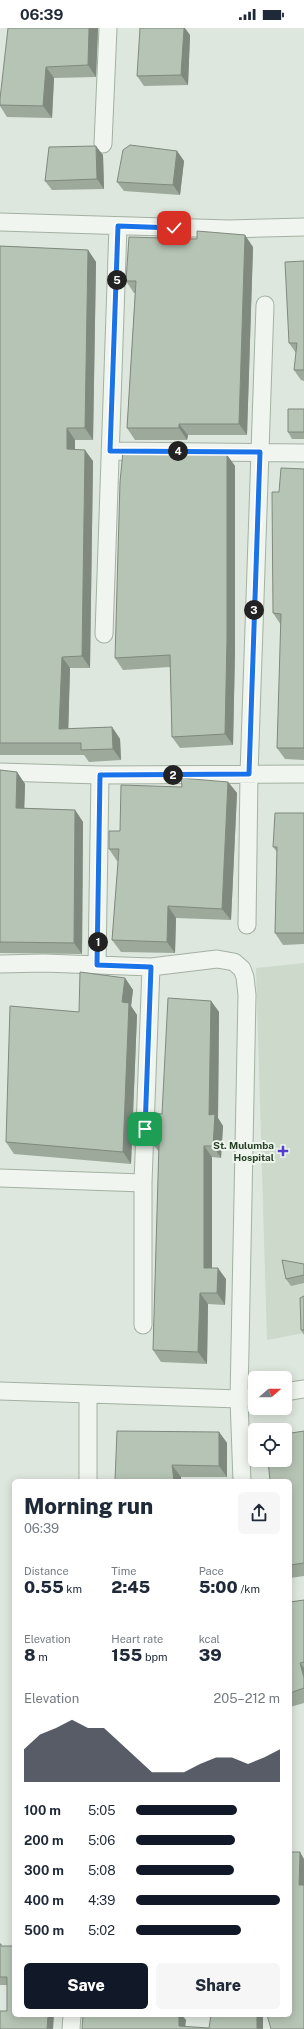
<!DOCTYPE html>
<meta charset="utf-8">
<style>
:root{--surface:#fff;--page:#f6f6f7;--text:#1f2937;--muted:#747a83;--accent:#111827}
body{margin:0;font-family:"Public Sans",sans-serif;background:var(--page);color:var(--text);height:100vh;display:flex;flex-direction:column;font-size:15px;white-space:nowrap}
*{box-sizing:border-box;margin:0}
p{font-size:13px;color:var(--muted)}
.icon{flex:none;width:22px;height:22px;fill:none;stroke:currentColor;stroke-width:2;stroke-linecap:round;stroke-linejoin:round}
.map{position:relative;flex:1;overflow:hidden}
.side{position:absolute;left:12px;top:1451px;width:280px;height:538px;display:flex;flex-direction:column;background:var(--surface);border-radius:6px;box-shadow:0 2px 10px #0003}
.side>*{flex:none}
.needle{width:26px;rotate:70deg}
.fabs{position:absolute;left:248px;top:1343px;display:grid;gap:8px}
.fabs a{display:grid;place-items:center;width:44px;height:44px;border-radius:6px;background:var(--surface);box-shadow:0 2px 10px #0003;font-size:20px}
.pin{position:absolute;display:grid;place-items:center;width:34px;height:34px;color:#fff;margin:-17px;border-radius:8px;box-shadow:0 2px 6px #0006}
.km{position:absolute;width:20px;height:20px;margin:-10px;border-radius:50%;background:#222;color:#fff;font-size:11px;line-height:20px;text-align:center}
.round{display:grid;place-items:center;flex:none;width:42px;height:42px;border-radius:6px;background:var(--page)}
.head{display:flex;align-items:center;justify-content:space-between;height:68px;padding:0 12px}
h1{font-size:22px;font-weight:800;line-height:30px}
.figures{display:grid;grid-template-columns:repeat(3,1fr);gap:6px;height:68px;padding:4px 12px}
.figures div{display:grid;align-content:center}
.figures b{font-size:17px;font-weight:800}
.figures small{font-size:11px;font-weight:400}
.figures p{font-size:11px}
.chart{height:112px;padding:8px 12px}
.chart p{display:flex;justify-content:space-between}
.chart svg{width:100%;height:72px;margin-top:4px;fill:var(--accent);opacity:.7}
.cta{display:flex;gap:8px;margin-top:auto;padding:8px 12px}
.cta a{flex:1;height:46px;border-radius:6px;background:var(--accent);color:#fff;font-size:16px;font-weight:800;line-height:46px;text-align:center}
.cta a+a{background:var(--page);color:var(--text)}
ul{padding:0 12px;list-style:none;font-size:13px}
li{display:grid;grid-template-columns:64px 48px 1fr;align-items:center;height:30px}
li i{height:10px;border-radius:5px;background:var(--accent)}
.status{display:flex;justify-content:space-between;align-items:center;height:28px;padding:0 20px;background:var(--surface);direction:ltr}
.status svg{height:11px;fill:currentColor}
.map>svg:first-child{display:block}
</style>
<div class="status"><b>06:39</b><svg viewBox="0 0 49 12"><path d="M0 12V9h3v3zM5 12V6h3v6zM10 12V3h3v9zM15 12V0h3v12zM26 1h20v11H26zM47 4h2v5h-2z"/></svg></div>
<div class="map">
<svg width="304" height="2001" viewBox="0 0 304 2001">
<rect width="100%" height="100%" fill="#dee7dd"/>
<path fill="#ccd9cb" d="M304,935V1305L267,1312L256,940Z"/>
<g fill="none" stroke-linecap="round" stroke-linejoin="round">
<g stroke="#a3b1a2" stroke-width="19">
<path id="minor" d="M103,116L108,0
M0,194L229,201L304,199
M110,423L304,425
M104,606L118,198
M0,744L100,747
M247,897L249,746L265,277
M0,936L44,935L151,939L217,931L234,934L242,941L245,949L247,967L239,1371L242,1453
M97,937L100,747L304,746
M0,1150L143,1155
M143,1297V1155L151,939
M0,1363L239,1371L255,1369
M285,1364L304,1361
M88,1453V1366
M71,2001L72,1987"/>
</g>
<use href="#minor" stroke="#f0f5ef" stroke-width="17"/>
</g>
<path fill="#9ca99b" d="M98,0L96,49L54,50L52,90L7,89L0,78V71Z
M190,7L188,57L144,58L137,48Z
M177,123L184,133L180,167L124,163L117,154Z
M103,127L104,161L52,162L45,153Z
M0,218L88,222L96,234L93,412H75V421L93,433L90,640H70L68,701L112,699L120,711L121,732L89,734L84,727H0Z
M253,219L247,407H188L187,412H135L127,400L135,265H134L126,253Z
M304,233V353L301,352L294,342L296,325L289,315Z
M304,381V411H292L288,404Z
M227,427L235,438V623L233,717L180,720L172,709L170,639L123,642L115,630Z
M304,441V732L285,731L277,720L281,597L273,585L279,464Z
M0,742L17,744L25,756L24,780L75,782L83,794L82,926L0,925Z
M228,754L237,765L231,892L176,890L175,925L121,924L112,912L118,833H117L109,821L120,803L182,759Z
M304,785V916L283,917L275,905L277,824L273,819Z
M125,950L133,962L131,978L137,987L131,1136L14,1126L6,1114L79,984Z
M211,973L219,984L218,1090L223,1098L221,1130L212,1129V1240L226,1251L225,1277L208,1276L207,1336L161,1334L153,1322L159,1124L152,1115L162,1086Z
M304,1236V1255L291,1258L286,1251Z
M304,1268V1307L301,1302Z
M304,1403V1548L290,1550V1453Z
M219,1404L227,1415V1449H181V1453H115Z
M304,1572V1675L290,1679V1574Z
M0,1916L53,2001L7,1983V1957H0Z"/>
<path fill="#7f897e" d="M89,0H98L96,49L88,37Z
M184,0H185L190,7L188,57L181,47Z
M46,39L54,50L52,90L43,78Z
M96,118L103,127L104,161L97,151Z
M177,123L184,133L180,167L173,157Z
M245,207L253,219L247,407L239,396Z
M88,222L96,234L93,412L85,400Z
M179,396L188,407L187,412L179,400Z
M67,400L75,412V433L67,421Z
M85,422L93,433L90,640L82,628Z
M227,427L235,438V623L233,717L225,706Z
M62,629L70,640L68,713L59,701Z
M112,699L120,711L121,732L113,721Z
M17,744L25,756L24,791L16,780Z
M228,754L237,765L231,892L222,881Z
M75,782L83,794L82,926L74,915Z
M168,878L176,890L175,925L167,914Z
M125,950L133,962L131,978L137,987L131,1136L123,1124L122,974Z
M211,973L219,984L218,1090L223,1098L221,1130L213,1118L209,1087Z
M204,1118L212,1129V1252L204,1240Z
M218,1240L226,1251L225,1277L217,1265Z
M200,1265L208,1276L207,1336L198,1324Z
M219,1404L227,1415V1449L219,1438Z
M172,1437L181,1449V1453H174Z
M300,1635L304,1640V1650Z
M300,1824L304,1831V1864L299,1857Z
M48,1987H54L53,2001H47Z
M179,1987H182L186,1992L185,2001L179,1998Z
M257,1987H263V2001H257Z"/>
<path fill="#b5c4b4" stroke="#7f897e" d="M8,0H89L88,37L46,39L43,78L0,77V71Z
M140,0H184L181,47L137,48Z
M130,117L177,123L173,157L117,154L123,122Z
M96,118L97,151L45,153L49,119Z
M197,203L245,207L239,396H179V400H127L136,253H126L129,209L197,211Z
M0,218L88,222L85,400H67V421L85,422L82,628L62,629L59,701L112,699L113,721L81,722V715H0Z
M304,233V342H294L297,315H289L285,234Z
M288,381H304V404H288Z
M123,423L227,427V611L225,706L172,709L170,627L115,630L120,454Z
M281,440L304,441V720H277L281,586L273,585L272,464H279Z
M0,742L17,744L16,780L75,782L74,915L0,914Z
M181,750L228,754L222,881L168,878L167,914L112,912L119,821H109V803H120L121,757L182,759Z
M275,785H304V905H275L277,819H273Z
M80,944L125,950L122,974L129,975L123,1124L6,1114L10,978L79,984Z
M168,970L211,973L209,1087L215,1086L213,1118H204V1240H218L217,1265H200L198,1324L153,1322L159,1116L152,1115L153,1085L162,1086Z
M282,1232L304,1236V1247L286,1251Z
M304,1268V1302H301L300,1270Z
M117,1403L219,1404V1438L172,1437L174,1453H115Z
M304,1403V1535L290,1537V1453H270L268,1432H285V1406Z
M304,1572V1634L300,1635L304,1650V1660L290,1665V1574Z
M290,1824H300L299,1857H304V2001H271L267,1987H290Z
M0,1916H1V1918H14V1987H48L47,2001H0V1983H7V1949H0Z
M83,1987H179V1998L209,2000L211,1987H257V2001H82Z"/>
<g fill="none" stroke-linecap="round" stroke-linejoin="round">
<g stroke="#fff" stroke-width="8">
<path id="route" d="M145,1101L151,939L97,937L100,747L249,746L260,424L110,423L118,198L174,200"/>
</g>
<use href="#route" stroke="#1a73e8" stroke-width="5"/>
</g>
<path fill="#533dd1" stroke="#edf5ec" stroke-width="1.5" d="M281 1117h4v4h4v4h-4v4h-4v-4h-4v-4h4z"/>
<g text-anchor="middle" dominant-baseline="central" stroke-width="4" stroke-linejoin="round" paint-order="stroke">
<g font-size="10" font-weight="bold" fill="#273e26" stroke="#edf5ec" text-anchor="end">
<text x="274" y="1117">St. Mulumba<tspan x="274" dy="12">Hospital</tspan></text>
</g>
</g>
</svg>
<div class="fabs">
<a><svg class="needle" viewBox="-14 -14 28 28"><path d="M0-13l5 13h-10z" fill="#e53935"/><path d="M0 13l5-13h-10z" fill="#747a83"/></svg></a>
<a><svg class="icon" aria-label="locate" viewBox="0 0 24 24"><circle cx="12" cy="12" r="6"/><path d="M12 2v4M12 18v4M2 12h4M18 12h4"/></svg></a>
</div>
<div class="pin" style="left:145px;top:1101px;background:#1e9e55"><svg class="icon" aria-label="arrive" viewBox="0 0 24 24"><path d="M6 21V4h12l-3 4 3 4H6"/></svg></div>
<div class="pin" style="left:174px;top:200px;background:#d93025"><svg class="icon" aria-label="check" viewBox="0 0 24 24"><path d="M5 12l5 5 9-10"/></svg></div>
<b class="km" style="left:98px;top:914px">1</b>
<b class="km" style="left:173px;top:747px">2</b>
<b class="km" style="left:254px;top:582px">3</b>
<b class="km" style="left:178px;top:423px">4</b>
<b class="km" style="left:117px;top:252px">5</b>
<section class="side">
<div class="head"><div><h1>Morning run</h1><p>06:39</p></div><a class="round"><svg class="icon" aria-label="share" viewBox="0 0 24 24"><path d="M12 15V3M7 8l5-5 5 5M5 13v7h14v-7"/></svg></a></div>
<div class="figures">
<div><p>Distance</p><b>0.55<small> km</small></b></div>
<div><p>Time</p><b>2:45</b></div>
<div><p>Pace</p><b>5:00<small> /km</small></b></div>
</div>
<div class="figures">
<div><p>Elevation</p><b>8<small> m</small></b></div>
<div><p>Heart rate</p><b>155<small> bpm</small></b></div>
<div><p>kcal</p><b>39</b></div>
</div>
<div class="chart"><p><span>Elevation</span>205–212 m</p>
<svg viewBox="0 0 160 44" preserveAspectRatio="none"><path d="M0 44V24L10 15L20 11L30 6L40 11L50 11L60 20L70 29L80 38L90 38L100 38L110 33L120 29L130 29L140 33L150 29L160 24V44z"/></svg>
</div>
<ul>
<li><b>100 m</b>5:05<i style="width:70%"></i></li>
<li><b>200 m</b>5:06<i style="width:69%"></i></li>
<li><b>300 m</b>5:08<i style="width:68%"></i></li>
<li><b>400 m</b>4:39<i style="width:100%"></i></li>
<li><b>500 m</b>5:02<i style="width:73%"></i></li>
</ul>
<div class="cta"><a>Save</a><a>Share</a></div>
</section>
</div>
